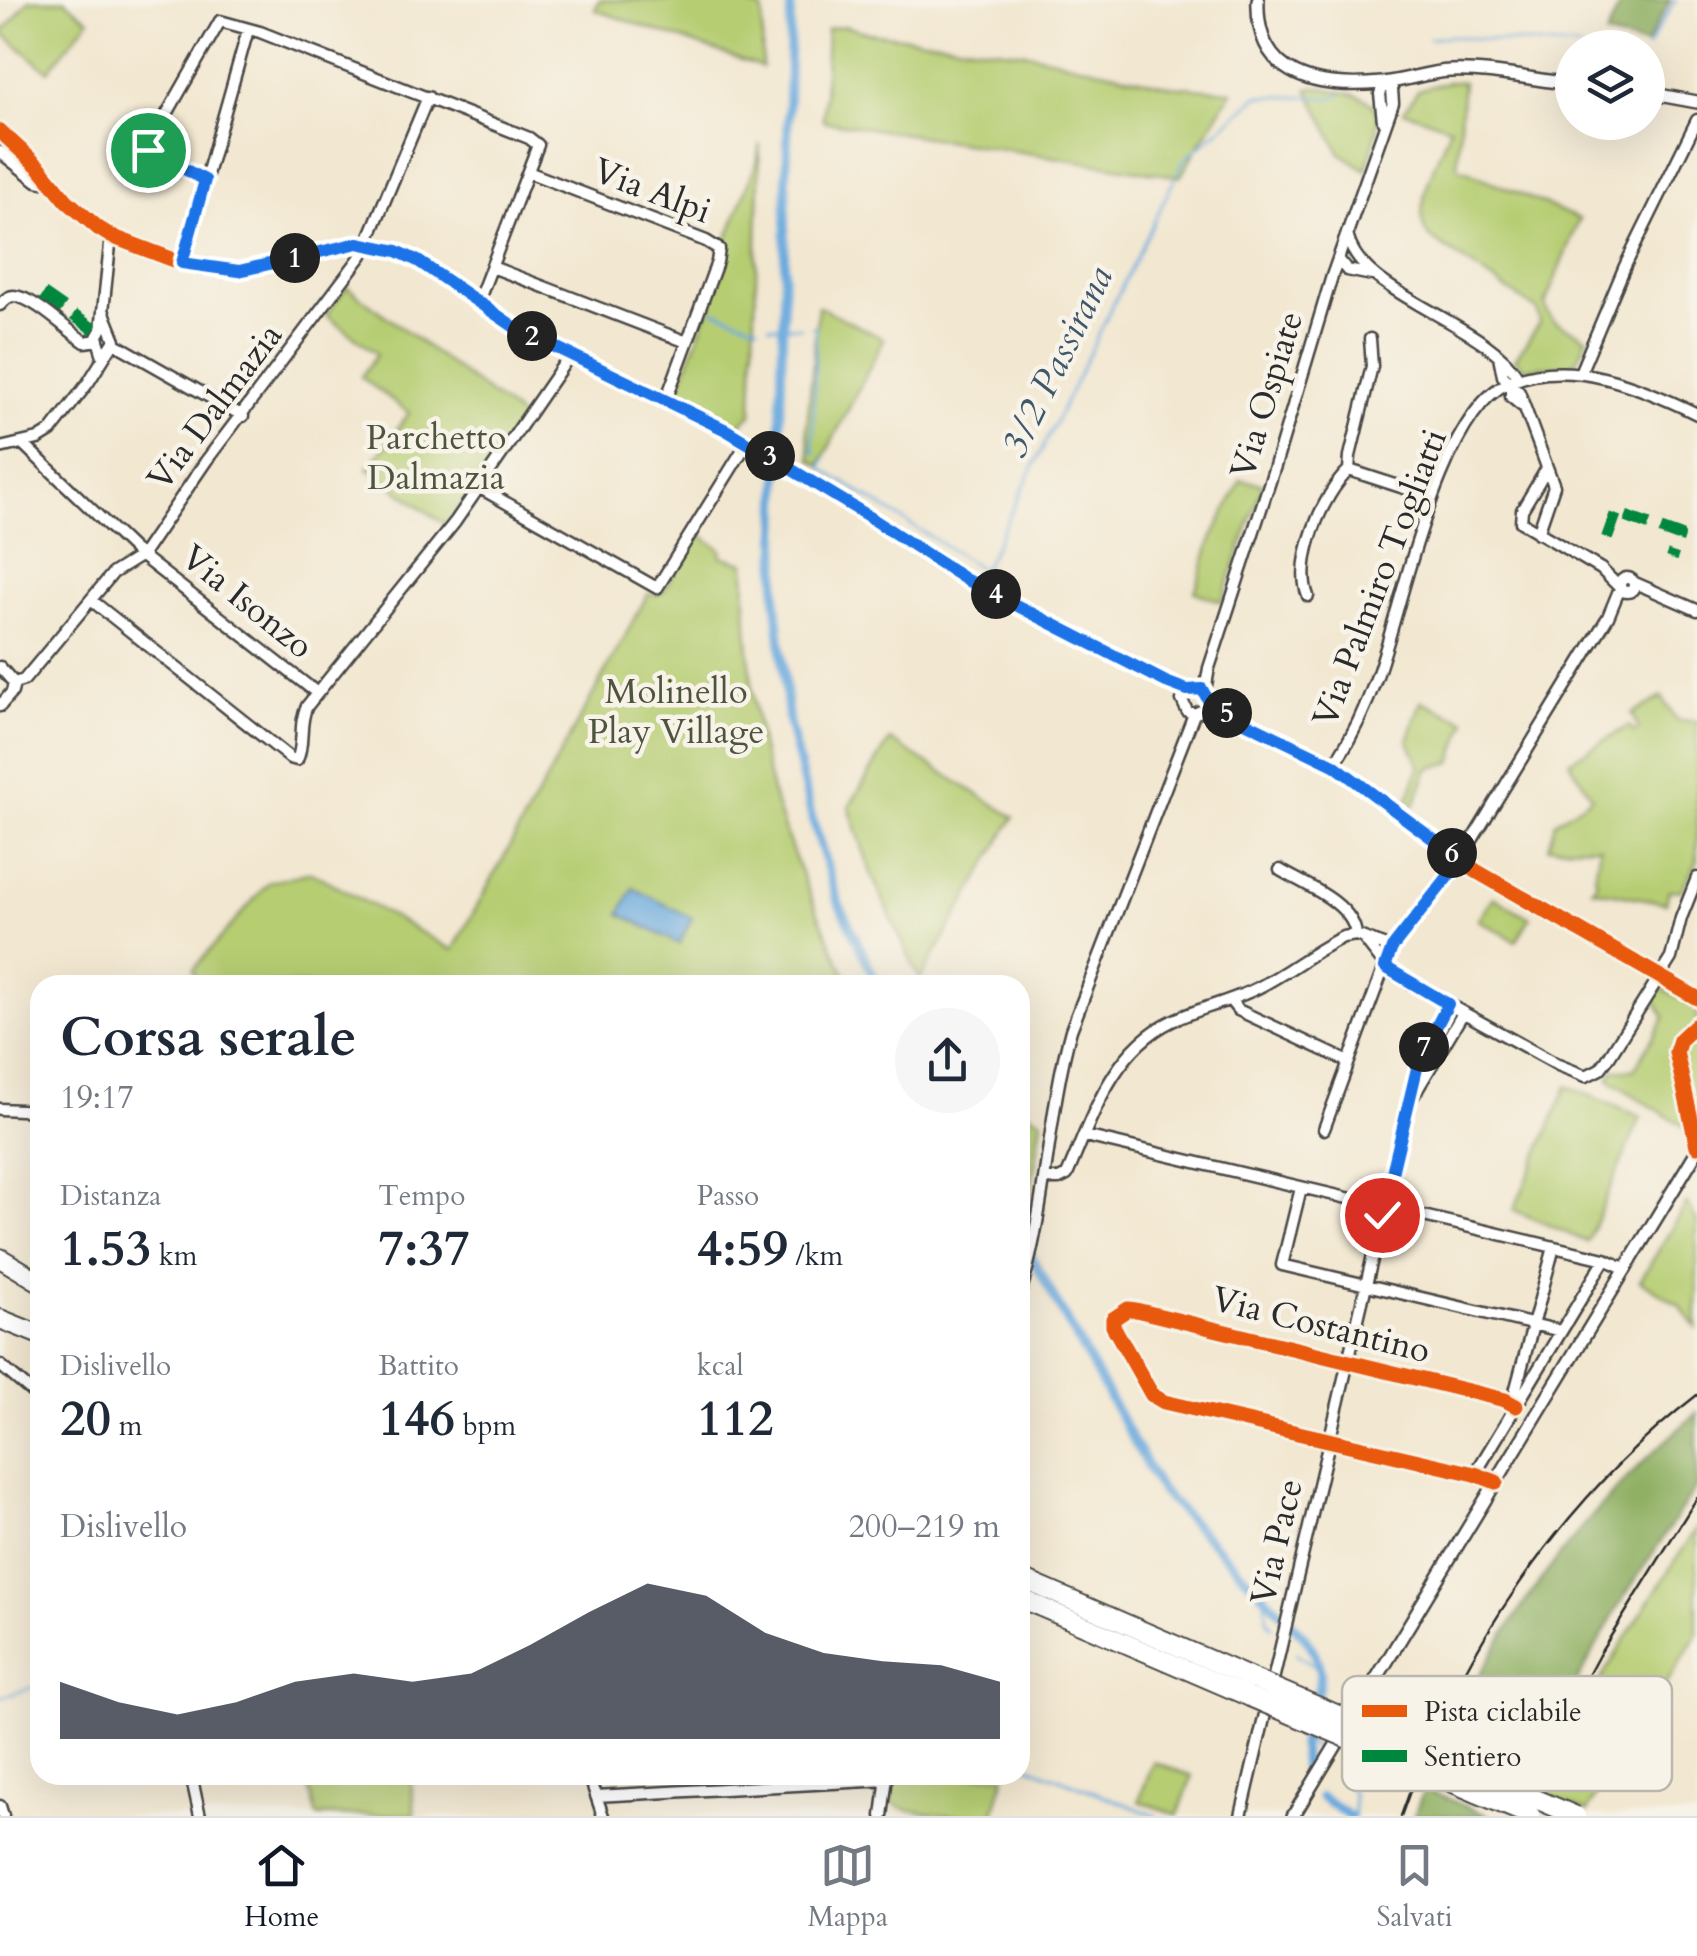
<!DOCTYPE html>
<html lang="it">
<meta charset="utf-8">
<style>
:root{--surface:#fff;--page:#f6f6f7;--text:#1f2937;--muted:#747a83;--line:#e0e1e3;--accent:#111827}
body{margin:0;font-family:Cardo,serif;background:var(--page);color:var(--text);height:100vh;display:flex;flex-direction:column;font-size:38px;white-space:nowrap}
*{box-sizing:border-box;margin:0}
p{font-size:32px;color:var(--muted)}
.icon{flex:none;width:55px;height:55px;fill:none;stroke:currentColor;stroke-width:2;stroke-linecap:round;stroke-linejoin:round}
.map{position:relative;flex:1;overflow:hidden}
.drawer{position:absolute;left:30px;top:975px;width:1000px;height:810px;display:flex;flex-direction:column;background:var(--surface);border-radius:30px;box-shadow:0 10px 40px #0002}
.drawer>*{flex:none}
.fabs{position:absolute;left:1555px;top:30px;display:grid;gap:20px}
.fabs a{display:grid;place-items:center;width:110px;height:110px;border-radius:50%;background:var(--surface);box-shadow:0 10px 40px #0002;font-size:50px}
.pin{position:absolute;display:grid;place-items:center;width:85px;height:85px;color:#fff;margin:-42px;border:5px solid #fff;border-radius:50%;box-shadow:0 2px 10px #0007}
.km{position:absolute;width:50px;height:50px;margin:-25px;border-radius:50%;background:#222;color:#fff;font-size:28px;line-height:50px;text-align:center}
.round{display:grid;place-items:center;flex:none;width:105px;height:105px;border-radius:52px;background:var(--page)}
.summary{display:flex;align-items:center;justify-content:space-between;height:170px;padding:0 30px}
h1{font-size:55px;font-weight:800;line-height:75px}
.figures{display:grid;grid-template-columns:repeat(3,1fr);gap:15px;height:170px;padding:10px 30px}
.figures div{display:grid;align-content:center}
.figures b{font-size:50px;font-weight:800}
.figures small{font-size:28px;font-weight:400}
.figures p{font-size:28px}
.chart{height:280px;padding:20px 30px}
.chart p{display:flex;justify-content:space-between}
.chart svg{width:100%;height:180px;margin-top:10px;fill:var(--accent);opacity:.7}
.dock{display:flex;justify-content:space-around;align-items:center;height:140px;border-top:2px solid var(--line);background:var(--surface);font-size:28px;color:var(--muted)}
.dock a{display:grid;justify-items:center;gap:5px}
.dock .active{color:var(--accent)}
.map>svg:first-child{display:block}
</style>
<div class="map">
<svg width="1697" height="1816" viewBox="0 0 1697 1816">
<rect width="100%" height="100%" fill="#f7f3e8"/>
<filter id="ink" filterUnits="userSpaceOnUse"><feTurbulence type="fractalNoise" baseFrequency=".01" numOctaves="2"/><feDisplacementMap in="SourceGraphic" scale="20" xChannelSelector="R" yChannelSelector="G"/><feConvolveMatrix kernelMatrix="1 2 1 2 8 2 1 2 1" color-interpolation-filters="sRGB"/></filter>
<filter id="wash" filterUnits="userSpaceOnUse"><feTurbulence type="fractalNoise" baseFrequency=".0048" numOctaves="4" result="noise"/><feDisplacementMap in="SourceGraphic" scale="40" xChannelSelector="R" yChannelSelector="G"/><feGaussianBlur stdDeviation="2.25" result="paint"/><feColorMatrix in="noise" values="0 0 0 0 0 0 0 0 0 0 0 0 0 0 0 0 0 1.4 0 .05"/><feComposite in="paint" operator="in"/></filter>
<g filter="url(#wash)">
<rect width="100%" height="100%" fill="#f2e7d0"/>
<path fill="#b6cd72" stroke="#707c4e" stroke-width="2.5" d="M29,0H65L89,20L48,71L2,33Z
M599,0H734L763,10L762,67L595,10Z
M844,26L870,33L1028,53L1170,86L1232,91L1180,177L823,121L827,29Z
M1447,82H1463L1457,167L1579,219L1545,304C1550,330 1573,325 1587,339L1579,357L1571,365L1524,368L1515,359L1540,323L1537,310L1429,237C1408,213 1440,155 1450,127L1404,111L1418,90Z
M1314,87C1384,97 1388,102 1366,170L1340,153L1308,89Z
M760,144L752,414L736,428L675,397L725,267V245L756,164Z
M347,287L522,418L447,526L368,469L409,413L361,377L377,354L326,315Z
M818,306L884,339L820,465L811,460L807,428Z
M1241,480L1263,484L1222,602L1195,592L1211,541Z
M698,533L722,550L721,556L745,563C746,646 753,736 779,814C799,873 824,929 850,985H201L193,970L269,882L311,872L453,950L648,594L656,595L663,592Z
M1662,697L1677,720L1697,721V861L1681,891L1669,890L1666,903L1592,889L1597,882L1595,877L1600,846L1548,847L1555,822L1592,797L1569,761L1629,726L1633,732L1639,729L1632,714Z
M1421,701L1466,721L1452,762L1428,769L1414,806L1407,801L1420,766L1408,740Z
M890,740L1014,817L920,980L872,876L849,807Z
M1493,897L1530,918L1516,941L1479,920Z
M1663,989L1697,1008V1123L1692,1131L1609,1080L1614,1070H1634L1665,1017L1654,998Z
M1567,1086L1641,1117L1587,1242L1514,1210Z
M1020,1108L1042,1120L1030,1198L1020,1180Z
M1687,1203L1697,1221V1328L1679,1305L1640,1281Z
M1697,1528V1636L1611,1769L1587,1812L1538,1791C1586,1700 1640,1613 1697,1528Z
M1153,1762L1192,1776L1178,1815L1139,1801Z
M305,1775H410L415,1814L317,1816Z
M890,1775H1005L993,1816C970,1816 899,1816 890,1800C887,1793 890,1783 890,1775Z"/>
<path fill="#90b064" stroke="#5e6e48" stroke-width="2.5" d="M1622,0H1670L1646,45L1606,36Z
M1697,1413V1486L1620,1603L1521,1784L1441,1749C1506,1615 1583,1510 1697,1413Z
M1424,1789L1489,1816H1414Z"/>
<path fill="#6baade" stroke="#4b6a84" stroke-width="2.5" d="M633,888L692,918L679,944L620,914Z"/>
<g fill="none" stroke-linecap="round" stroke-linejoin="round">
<path stroke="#6baade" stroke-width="2.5" d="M1429,38L1449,36L1581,48
M1647,48L1675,0
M713,310L758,326
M769,326L800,327
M812,327H816L813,450L816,453
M825,458L821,467L824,470L983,570L1184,160L1258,96L1332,98L1342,93
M1264,1596L1267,1619L1272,1627
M1296,1653L1321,1670
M0,1698L40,1685
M1303,1737L1315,1748
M1020,1763L1156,1816
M1337,1774L1353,1793L1354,1816"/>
<path stroke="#6baade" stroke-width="9" d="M791,0L776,600L789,723L811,814L837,899L878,985
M1020,1236L1161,1491L1304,1636C1323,1660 1323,1679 1313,1707
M1304,1771L1302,1744L1308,1722
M1321,1797L1349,1816"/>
</g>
</g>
<g filter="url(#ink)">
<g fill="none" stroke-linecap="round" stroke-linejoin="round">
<g stroke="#494744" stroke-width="15">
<path id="minor" d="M1383,121L1380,94L1384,83
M0,131L40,168L67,201L98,228L111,236L182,263L239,271L358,243L397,251L418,261L516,328L726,431L865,514L965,579L1166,682L1187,690L1202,689L1208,700L1223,711L1334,765L1476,871L1697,998
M0,152L37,181L53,184
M528,172L706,241L719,249L717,262L666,400
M205,181L152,154L148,147L220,21L260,32L529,138L538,145L478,302
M1347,233C1356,295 1485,320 1519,379
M1338,259L1347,270L1372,275
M182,263L248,30
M492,267L687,342
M0,305C4,301 7,296 14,296C34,297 68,331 85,342L98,340
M114,343L243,416
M103,356L97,337L101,330L111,236
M1499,356L1503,376L1519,392L1554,486L1538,533
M1580,373L1625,266L1697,120
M1511,382V397L1522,406
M22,443L134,550L317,693
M0,448L38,439L51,431L88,383L115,340L103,310
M1547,468L1522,510L1521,522L1601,569L1619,587
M1349,470L1350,456L1372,366L1370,339
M480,488L657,588L747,443
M142,555L206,461L362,255L428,97
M1620 585a7 7 0 1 1 14 0a7 7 0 1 1-14 0Z
M1633,582L1697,610
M1308,596C1294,561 1323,494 1349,470L1432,497
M91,600L290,758L297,760C305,743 298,724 307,706L455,522L570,355
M0,667L14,683
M14,683L24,680L113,573L142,555
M1187,690L1182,700L1187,711L1194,714L1205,709L1219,710
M1205,691L1209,668L1275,466L1332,276L1393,103L1392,89L1384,83
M0,706L12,692L14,683
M1334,765C1352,737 1366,708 1377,676C1402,607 1439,414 1508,383C1569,356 1642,387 1697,414
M1280,870C1305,885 1353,903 1356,935
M1365,940L1390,972L1558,1065L1586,1076L1600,1069L1607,1060L1671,958L1681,918L1697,878
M1230,1000L1238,1010L1347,1061
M1414,1095L1463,1013
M0,1109L40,1111
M1324,1129L1391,948L1449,878L1608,617L1620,588
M1085,1136L1605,1259L1626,1269
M1046,1179H1059L1067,1175C1092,1118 1112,1050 1172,1021C1197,1009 1225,1003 1251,991C1283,977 1311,952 1343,937L1356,935L1391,948
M1301,1188L1282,1265L1561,1331
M1020,1294C1047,1207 1047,1116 1071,1030L1194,714
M0,1365L40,1399
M1512,1403L1554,1247
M1475,1474L1605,1259
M1496,1482L1475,1474L1164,1402L1152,1395L1113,1326V1319L1128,1309L1136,1310L1505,1400L1516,1406
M191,1775L200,1816
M589,1775L603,1816
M596,1796L887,1780
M0,1806L3,1816
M882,1816L887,1777
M1241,1816L1418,1064L1448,1005"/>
</g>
<g stroke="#494744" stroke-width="16">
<path id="tertiary" d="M1258,0C1255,78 1318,89 1382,83C1405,81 1427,72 1450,71C1490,69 1533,80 1572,84
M1648,93L1697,102
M1293,1816L1697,1151"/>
</g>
<g stroke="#494744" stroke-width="22">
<path id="motorway" d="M0,1258L40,1282
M0,1319L40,1335
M1020,1578L1256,1680
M1020,1598L1250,1697"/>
</g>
<use href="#minor" stroke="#fff" stroke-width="10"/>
<use href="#tertiary" stroke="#fff" stroke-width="11"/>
<use href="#motorway" stroke="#fff" stroke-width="18"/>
<path stroke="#2b2b2b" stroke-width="2.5" d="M1401,1816C1458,1653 1560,1501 1697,1395
M1512,1816L1599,1655L1697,1498"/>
<g stroke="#494744" stroke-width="22" stroke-linecap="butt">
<path id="motorway-bridge" d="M1256,1680L1576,1816
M1250,1697L1531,1816"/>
</g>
<use href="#motorway-bridge" stroke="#fff" stroke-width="18"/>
<path stroke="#00873e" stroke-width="12" stroke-dasharray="25 12" stroke-linecap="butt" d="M43,294L99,333
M1607,538L1616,513L1679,536L1671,559"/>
<g stroke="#f7f3e8" stroke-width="21">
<path id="cycleway" d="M0,131L40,168L67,201L98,228L111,236L182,263L239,271L358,243L397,251L418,261L516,328L726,431L865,514L965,579L1166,682L1187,690L1202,689L1208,700L1223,711L1334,765L1476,871L1697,998
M1697,1024L1680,1040L1676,1052L1697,1146
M1496,1482L1475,1474L1164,1402L1152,1395L1113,1326V1319L1128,1309L1136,1310L1505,1400L1516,1406"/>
</g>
<use href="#cycleway" stroke="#e8590c" stroke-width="15"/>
</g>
</g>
<g fill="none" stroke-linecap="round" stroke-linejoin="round" filter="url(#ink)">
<g stroke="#fff" stroke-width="20">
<path id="route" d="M148,150L205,180L182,263L239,271L358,243L397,251L418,261L516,328L726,430L865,514L965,579L1166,682L1187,690L1202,689L1208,700L1222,711L1334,765L1461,860L1392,948L1385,967L1448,1004L1419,1060L1382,1215"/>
</g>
<use href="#route" stroke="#1a73e8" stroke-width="12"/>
</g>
<g text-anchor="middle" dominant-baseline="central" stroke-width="9" stroke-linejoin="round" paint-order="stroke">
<g font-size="35" fill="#2b2b2b" stroke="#f7f3e8">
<text transform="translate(652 191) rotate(21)">Via Alpi</text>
<text transform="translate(1267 395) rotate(-73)">Via Ospiate</text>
<text transform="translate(215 407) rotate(-53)">Via Dalmazia</text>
<text transform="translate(1380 578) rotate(-69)">Via Palmiro Togliatti</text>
<text transform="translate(247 602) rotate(39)">Via Isonzo</text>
<text transform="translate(1321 1325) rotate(14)">Via Costantino</text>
<text transform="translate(1277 1542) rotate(-77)">Via Pace</text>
</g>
<g font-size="35" fill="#4e543d" stroke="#f7f3e8">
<text x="436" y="438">Parchetto<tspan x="436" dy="40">Dalmazia</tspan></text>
<text x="676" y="692">Molinello<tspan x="676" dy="40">Play Village</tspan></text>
</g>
<g font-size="38" font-style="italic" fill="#41576a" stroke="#f7f3e8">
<text transform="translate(1057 362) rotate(-64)">3/2 Passirana</text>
</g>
</g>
<rect x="1342" y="1676" width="330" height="115" rx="15" fill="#f7f3e8" stroke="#bab7af" stroke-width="2.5"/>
<rect x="1362" y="1705" width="45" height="12" fill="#e8590c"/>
<rect x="1362" y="1750" width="45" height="12" fill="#00873e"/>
<g font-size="28" fill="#2b2b2b">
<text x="1424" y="1721">Pista ciclabile</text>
<text x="1424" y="1766">Sentiero</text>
</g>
</svg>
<div class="fabs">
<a><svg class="icon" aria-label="layers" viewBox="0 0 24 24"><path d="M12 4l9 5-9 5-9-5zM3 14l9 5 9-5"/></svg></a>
</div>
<div class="pin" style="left:148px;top:150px;background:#1e9e55"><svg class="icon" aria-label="arrive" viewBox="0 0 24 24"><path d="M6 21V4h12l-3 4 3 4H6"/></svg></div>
<div class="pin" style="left:1382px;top:1215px;background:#d93025"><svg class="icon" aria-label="check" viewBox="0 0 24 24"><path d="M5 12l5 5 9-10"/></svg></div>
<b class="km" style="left:295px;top:258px">1</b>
<b class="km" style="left:532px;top:336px">2</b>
<b class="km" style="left:770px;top:456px">3</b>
<b class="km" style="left:996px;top:594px">4</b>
<b class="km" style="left:1227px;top:713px">5</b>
<b class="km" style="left:1452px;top:853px">6</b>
<b class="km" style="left:1424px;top:1047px">7</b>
<section class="drawer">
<div class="summary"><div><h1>Corsa serale</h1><p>19:17</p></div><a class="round"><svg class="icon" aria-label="share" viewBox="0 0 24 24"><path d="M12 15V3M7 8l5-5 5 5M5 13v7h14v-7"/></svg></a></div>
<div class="figures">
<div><p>Distanza</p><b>1.53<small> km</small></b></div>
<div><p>Tempo</p><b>7:37</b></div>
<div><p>Passo</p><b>4:59<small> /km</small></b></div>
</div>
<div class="figures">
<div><p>Dislivello</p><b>20<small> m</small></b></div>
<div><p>Battito</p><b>146<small> bpm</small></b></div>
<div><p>kcal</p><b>112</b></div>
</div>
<div class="chart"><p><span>Dislivello</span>200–219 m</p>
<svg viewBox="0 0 160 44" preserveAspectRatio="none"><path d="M0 44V30L10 35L20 38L30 35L40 30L50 28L60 30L70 28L80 21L90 13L100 6L110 9L120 18L130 23L140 25L150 26L160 30V44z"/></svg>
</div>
</section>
</div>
<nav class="dock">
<a class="active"><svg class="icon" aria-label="home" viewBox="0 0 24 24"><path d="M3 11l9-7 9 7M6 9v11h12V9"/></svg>Home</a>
<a><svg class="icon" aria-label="map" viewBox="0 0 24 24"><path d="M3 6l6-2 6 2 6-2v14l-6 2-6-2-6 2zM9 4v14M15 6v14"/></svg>Mappa</a>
<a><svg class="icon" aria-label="saved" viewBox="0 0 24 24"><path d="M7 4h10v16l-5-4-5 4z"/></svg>Salvati</a>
</nav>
